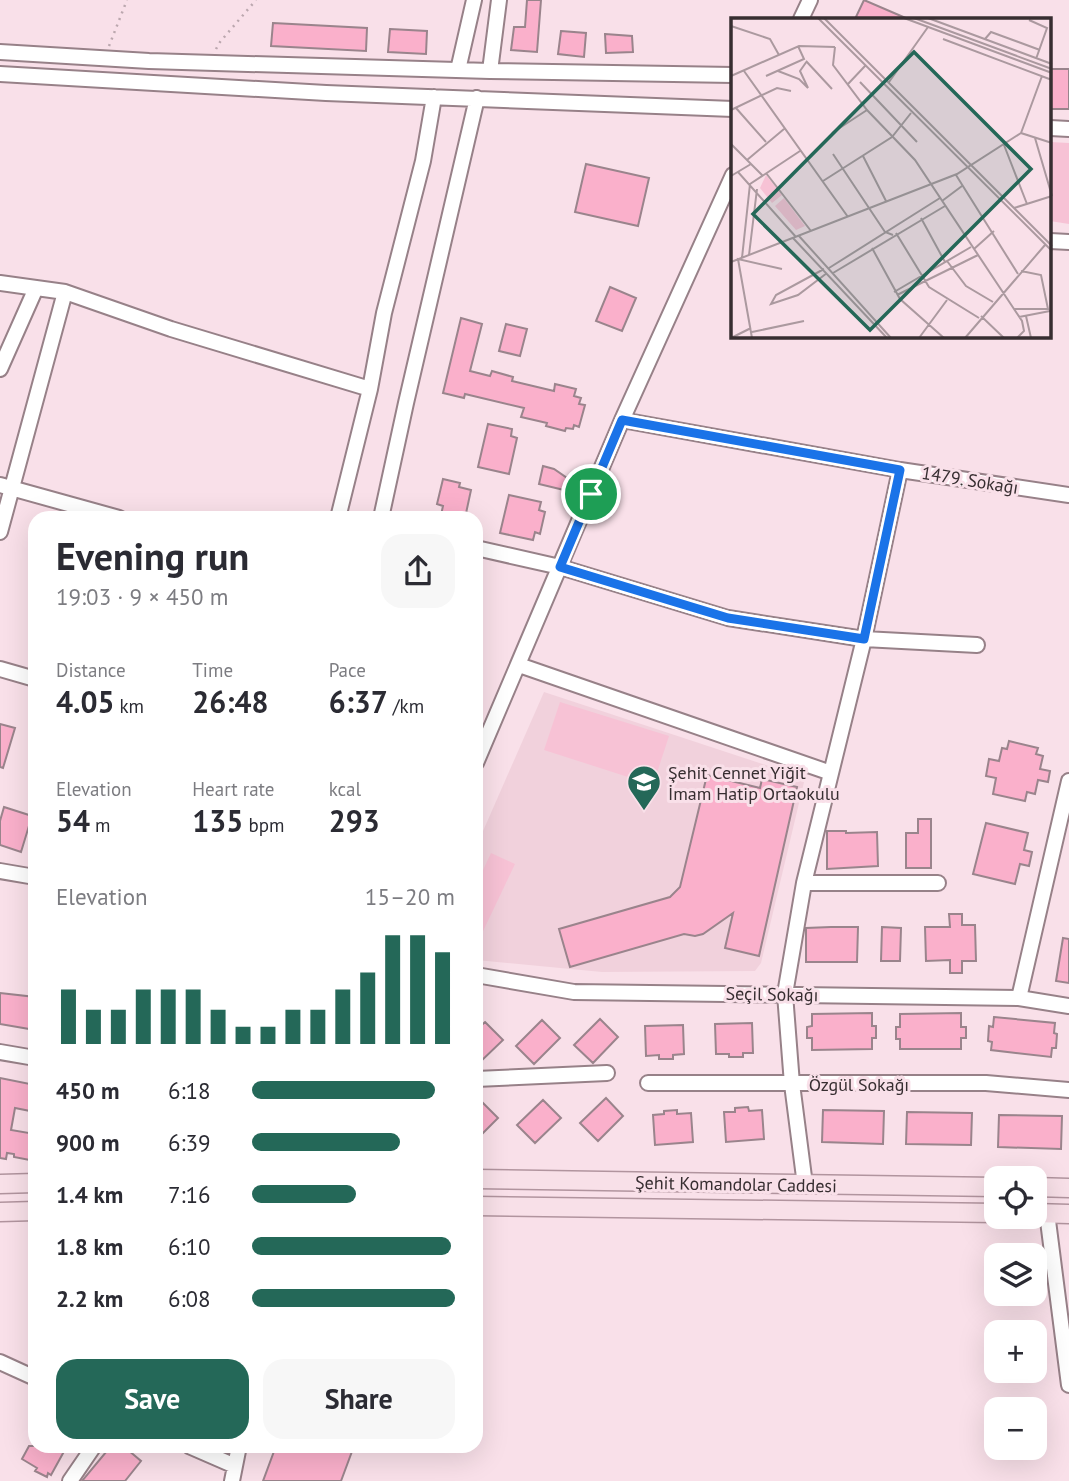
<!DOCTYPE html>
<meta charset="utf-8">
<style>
:root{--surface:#fff;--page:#f7f7f7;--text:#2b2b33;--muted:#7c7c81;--accent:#246858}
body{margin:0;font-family:"PT Sans",sans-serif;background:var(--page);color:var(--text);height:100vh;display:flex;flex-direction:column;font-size:26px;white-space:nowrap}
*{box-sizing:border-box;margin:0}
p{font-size:23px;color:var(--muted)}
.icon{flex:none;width:38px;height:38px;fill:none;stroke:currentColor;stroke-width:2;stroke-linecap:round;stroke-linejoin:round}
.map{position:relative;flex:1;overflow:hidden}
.sheet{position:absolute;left:28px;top:511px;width:455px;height:942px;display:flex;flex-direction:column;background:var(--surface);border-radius:21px;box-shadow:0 7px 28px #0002}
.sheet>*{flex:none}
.controls{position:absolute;left:984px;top:1166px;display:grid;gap:14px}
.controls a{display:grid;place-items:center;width:63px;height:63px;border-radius:14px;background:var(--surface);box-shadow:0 7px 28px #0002;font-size:35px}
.pin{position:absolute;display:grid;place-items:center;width:60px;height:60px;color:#fff;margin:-30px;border:4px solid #fff;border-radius:50%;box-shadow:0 2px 7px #0007}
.round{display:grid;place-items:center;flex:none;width:74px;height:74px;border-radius:21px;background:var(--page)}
.head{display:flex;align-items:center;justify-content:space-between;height:119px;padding:0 28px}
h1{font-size:38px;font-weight:700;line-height:52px}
.metrics{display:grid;grid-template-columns:repeat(3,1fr);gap:10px;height:119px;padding:7px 28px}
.metrics div{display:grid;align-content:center}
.metrics b{font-size:30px;font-weight:700}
.metrics small{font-size:19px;font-weight:400}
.metrics p{font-size:19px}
.chart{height:196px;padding:14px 28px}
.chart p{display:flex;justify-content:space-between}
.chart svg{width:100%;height:126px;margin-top:7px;stroke:var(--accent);stroke-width:6}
.button{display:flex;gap:14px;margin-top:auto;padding:14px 28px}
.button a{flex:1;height:80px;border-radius:21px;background:var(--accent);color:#fff;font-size:28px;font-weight:700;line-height:80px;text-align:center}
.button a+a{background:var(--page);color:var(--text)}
ul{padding:0 28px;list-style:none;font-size:23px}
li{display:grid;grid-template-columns:112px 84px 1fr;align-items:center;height:52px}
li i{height:18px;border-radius:9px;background:var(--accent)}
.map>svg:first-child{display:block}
</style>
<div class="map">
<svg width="1069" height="1481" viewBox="0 0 1069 1481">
<rect width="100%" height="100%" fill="#f9e0e9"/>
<path fill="#f1d1dc" d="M544,692L805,778L761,963L755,971L602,972L476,960V847Z"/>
<path fill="#f7c2d5" d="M1050,142L1069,143V224L1050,221Z
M560,702L669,736L653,785L544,750Z
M491,853L515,864L476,946V885Z"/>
<path fill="#fab0cb" stroke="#9a848c" stroke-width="2" d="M527,0H541L537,52L511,50L514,27H525Z
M864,0L908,19H855Z
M273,23L367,28L366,51L271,46Z
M390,29L427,31L426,54L388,52Z
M561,31L586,33L584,57L558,54Z
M605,34L632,36L633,52L606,53Z
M1051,69H1069V109H1050Z
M586,164L649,178L638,226L575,212Z
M610,287L636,298L622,331L596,321Z
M461,318L482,324L470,371L490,376L492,371L513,377L512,381L554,391L555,384L576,389L574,396L581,398L579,404L585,405L579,427L574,425L573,429L566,428L565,431L546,426L547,423L521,417L524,408L465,394L464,398L443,393Z
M506,324L527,329L520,356L499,351Z
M488,424L512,429L511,436L517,438L509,474L478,467Z
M543,466L554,469L567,478L564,490L539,484Z
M443,479L460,483L459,487L471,490L465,518H455L441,515L443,506L437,504Z
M509,495L541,502L539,510L545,512L540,534L535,532L533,540L500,533Z
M0,724L15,728L3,768L0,767Z
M1009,741L1038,748L1036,754L1043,756L1040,769L1050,771L1048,782L1038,780L1035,794L1027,792L1025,801L993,794L996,778L986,776L989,759L999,761L1002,748L1007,749Z
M707,775L760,788L762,779L797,787L759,956L725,948L733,913L703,934L695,936L684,934L570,967L559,929L670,897L680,887Z
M4,807L32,816L21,852L0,845V821Z
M918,819H931V868H906V833H918Z
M986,823L1028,833L1024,850L1032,852L1029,866L1020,864L1015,884L973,874Z
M827,831H846V833L877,832L878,866L827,869Z
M949,914H962V925H975L976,961H962V973H950V960L926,961L925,927H950Z
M831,927H858L857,962H806V928Z
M882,927L901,928L900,961H881Z
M1063,938L1069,939V983L1056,981Z
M0,993L35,997V1030L0,1024Z
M872,1013V1026H876V1038H872V1049L812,1050V1038H807V1027L812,1026V1014Z
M961,1013V1027H966V1038H961V1049H900V1039H896V1027H900V1014Z
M994,1017L1055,1023L1054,1033L1057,1034L1056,1048H1052L1051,1057L991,1050L992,1042L988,1041L989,1026L993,1027Z
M600,1019L618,1037L593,1063L574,1045Z
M542,1020L560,1038L534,1064L516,1046Z
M485,1022L503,1040L476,1066V1030Z
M752,1023L753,1053H743V1057H729V1054H716L715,1024Z
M683,1025L684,1054L673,1055V1059H659V1055L646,1056L645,1026Z
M0,1078L35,1085V1112L15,1108L11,1130L35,1134V1161L14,1157V1154L7,1153L6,1159L0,1158Z
M476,1096L498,1118L476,1140Z
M606,1098L623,1116L598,1141L580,1123Z
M543,1100L561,1118L535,1143L517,1125Z
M748,1107L749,1111L762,1110L764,1139L726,1142L724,1112H735V1108Z
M677,1110V1114L691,1113L693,1142L655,1145L653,1115L664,1114V1111Z
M823,1110L884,1111L883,1144L822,1142Z
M907,1112L972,1113L971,1145L906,1144Z
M999,1115L1062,1116L1061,1149L998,1147Z
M29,1446H67L51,1475L48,1473L47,1477L35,1471L37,1468L22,1459Z
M111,1446H132L128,1450L141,1461L125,1481H82Z
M276,1446H354L341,1481H263Z"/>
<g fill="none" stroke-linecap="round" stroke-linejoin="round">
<g stroke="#978188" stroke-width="18">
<path id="minor" d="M801,19L810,0
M0,52L149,61L490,71L733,75
M458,70L474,0
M490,71L499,0
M0,74L326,93L733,109
M1050,128L1069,129
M1050,241L1069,242
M0,283L65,292L171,329L370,389
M0,369L36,288
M622,420L900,470L1069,495
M0,485L119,518
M338,518L370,389L384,313L423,161L434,97
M381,518L406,403L477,98
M0,532L65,292
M476,548L560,567L728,618L864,639L977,645
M519,665L831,773
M0,669L35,679
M476,763L622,420L733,175
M0,871L35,877
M804,883H938
M476,975L574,992L1019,998L1069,1006
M1019,998L1069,781
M0,1052L35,1058
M476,1079L607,1073
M648,1083H986L1069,1090
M805,1185L792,1084L785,994L804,883L864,639L900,470
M1047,1213L1069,1385
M0,1362L35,1378
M189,1446L235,1466
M70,1481L94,1446
M232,1481L239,1446"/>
</g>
<g stroke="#b1949e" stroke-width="21">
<path id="major" d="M476,1179L996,1187
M0,1184L35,1183
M1034,1187L1069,1188
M476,1206L996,1213
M0,1212L35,1211
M1034,1213L1069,1214"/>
</g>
<path stroke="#bba7ae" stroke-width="2.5" stroke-dasharray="2 5" stroke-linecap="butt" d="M109,46L127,0
M216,49L220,42L256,0"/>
<use href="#minor" stroke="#fff" stroke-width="14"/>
<use href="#major" stroke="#f8e0e8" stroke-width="18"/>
</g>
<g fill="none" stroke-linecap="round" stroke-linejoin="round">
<g stroke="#fff" stroke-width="14">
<path id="route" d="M622,420L900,470L864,639L728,618L560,567Z"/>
</g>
<use href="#route" stroke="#1a73e8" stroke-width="9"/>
</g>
<defs>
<g id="school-pin" transform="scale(1.75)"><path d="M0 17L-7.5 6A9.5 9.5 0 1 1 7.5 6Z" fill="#246858" stroke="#f9e0e9"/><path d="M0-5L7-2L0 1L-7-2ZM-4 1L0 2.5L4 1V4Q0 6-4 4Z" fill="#fff"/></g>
</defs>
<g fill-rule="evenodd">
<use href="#school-pin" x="644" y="782"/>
</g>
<g text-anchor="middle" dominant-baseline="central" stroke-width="6" stroke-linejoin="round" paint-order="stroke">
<g font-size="18" fill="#372e31" stroke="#f9e0e9">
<text transform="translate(970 480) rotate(9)">1479. Sokağı</text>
<text transform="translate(772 994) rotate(1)">Seçil Sokağı</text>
<text x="859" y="1084">Özgül Sokağı</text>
<text transform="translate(736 1184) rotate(1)">Şehit Komandolar Caddesi</text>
</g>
<g font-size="18" fill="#372e31" stroke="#f9e0e9" text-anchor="start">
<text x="668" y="772">Şehit Cennet Yiğit<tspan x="668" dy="21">İmam Hatip Ortaokulu</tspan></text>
</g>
</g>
<g transform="translate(731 18)">
<rect width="320" height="320" fill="#f9e0e9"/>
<path d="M35,157L51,177L41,185L29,170ZM53,180L74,208L65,212L44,188Z" fill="#f7c2d5"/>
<path fill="none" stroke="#ab999f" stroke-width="2" d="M87,0L321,233M93,0L321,228M173,0L321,55M183,0L321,51M197,0L321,46M298,2L316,10L305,41M0,8L39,21L48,37M212,21L321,62M254,21L260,14L309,32M104,29L102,47L136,92L184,142L291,303L293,313L286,320M75,43L101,71M13,53L117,199M47,53L68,61L77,70L69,53L76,43M0,58L68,28L104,29M35,58L73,41L67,28M311,58L290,115L321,125M129,64L186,124M158,64L197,9M117,66L134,48M5,90L35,124M0,92L46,70L60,73M101,115L136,92M304,120L321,178M0,126L31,157M273,127L296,186M102,136L154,214L162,217M132,138L155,183M16,142L53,111M7,154L65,219M35,155L80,213M225,157L287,256M0,158L20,146M92,163L161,119L180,95M211,183L231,168M283,190L321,178M190,200L214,244M165,215L198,269L248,300M68,218L160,320M62,220L156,320M141,230L169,281L213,320M243,231L263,213M18,237L26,171M11,240L19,166L69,133M216,243L235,268L262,284M0,244L226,156L290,115M98,250L209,180M93,251L45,277L40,286L67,277L96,255M102,255L214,188M163,274L240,229M166,277L247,237M283,291H317L310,257L290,253M250,298L273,320M295,298L300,320M288,299L319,293M21,314L73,303M0,320L20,310M21,320L7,241L51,251M188,320L216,282M234,320L314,227"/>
<path fill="#246858" fill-opacity="0.15" stroke="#246858" stroke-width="3.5" d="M183,34L300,151L139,312L22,196Z"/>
<rect width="320" height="320" fill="none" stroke="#372e31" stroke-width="3.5"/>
</g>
</svg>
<div class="controls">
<a><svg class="icon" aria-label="locate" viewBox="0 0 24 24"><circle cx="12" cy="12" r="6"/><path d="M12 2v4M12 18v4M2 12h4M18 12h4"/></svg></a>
<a><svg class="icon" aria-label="layers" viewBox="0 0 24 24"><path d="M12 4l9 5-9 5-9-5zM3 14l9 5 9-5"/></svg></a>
<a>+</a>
<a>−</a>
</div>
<div class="pin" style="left:591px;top:494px;background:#1e9e55"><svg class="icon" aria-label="arrive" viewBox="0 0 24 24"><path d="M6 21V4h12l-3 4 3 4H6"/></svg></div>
<section class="sheet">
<div class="head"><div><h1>Evening run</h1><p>19:03 · 9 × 450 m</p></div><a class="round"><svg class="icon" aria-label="share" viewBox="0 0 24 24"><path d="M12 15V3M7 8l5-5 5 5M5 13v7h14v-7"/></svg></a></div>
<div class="metrics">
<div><p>Distance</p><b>4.05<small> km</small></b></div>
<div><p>Time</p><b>26:48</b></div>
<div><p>Pace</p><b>6:37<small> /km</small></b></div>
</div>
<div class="metrics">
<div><p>Elevation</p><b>54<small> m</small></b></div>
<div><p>Heart rate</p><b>135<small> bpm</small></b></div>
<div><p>kcal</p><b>293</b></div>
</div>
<div class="chart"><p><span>Elevation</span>15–20 m</p>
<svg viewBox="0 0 160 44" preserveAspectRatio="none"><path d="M5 44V25M15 44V32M25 44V32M35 44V25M45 44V25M55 44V25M65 44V32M75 44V38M85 44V38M95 44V32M105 44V32M115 44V25M125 44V19M135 44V6M145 44V6M155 44V12"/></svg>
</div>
<ul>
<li><b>450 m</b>6:18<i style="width:90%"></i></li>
<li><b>900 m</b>6:39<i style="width:73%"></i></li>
<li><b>1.4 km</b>7:16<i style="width:51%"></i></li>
<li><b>1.8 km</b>6:10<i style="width:98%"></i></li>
<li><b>2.2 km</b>6:08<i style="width:100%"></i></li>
</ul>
<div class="button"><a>Save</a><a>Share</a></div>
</section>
</div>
